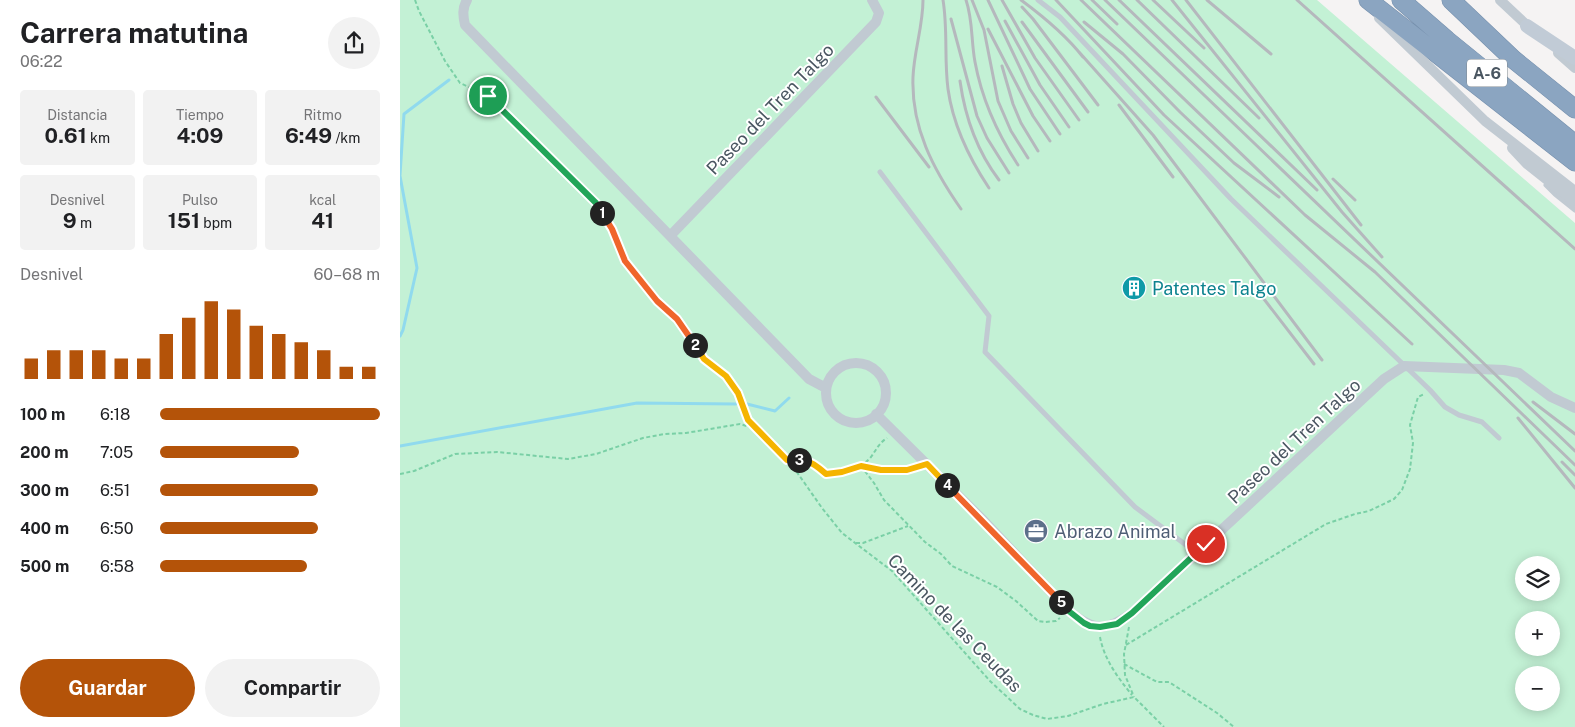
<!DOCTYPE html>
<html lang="es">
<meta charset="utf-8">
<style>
:root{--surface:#fff;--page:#f2f2f2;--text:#202124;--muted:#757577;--accent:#b45309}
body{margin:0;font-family:"Public Sans",sans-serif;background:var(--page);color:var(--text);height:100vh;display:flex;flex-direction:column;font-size:19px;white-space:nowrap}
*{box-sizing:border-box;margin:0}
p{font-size:16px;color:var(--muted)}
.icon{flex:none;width:28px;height:28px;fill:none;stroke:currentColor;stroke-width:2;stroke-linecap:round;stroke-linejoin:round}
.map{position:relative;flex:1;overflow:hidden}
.details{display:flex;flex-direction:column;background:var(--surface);width:400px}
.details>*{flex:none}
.fabs{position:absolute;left:1115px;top:556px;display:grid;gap:10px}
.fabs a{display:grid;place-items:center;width:45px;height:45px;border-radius:50%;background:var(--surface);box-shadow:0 2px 12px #0003;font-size:25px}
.pin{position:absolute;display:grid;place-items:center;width:42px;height:42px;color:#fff;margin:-21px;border:2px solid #fff;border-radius:50%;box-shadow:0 1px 5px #0007}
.km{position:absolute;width:25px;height:25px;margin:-12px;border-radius:50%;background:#222;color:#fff;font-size:14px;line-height:25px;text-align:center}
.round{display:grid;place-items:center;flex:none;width:52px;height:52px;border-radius:26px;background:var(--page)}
.head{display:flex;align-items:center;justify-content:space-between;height:85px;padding:0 20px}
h1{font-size:28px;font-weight:700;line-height:38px}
.figures{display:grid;grid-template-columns:repeat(3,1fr);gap:8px;height:85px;padding:5px 20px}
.figures div{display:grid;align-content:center;border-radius:5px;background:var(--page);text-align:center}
.figures b{font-size:21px;font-weight:700}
.figures small{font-size:14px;font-weight:400}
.figures p{font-size:14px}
.chart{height:140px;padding:10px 20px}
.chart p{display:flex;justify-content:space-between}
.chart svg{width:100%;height:90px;margin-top:5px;stroke:var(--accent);stroke-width:6}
.button{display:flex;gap:10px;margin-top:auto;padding:10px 20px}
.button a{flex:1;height:58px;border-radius:30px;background:var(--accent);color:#fff;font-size:20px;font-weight:700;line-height:58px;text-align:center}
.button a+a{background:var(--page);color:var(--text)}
ul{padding:0 20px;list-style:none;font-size:16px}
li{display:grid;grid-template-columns:80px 60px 1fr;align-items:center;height:38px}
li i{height:12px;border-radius:6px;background:var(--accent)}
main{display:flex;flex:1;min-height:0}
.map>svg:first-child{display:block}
</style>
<main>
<section class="details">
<div class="head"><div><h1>Carrera matutina</h1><p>06:22</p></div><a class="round"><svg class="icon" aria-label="share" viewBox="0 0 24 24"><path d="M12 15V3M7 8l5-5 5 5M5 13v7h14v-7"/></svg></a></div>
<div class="figures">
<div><p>Distancia</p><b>0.61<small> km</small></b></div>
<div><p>Tiempo</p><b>4:09</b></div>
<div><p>Ritmo</p><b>6:49<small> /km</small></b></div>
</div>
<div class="figures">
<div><p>Desnivel</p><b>9<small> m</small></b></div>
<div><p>Pulso</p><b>151<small> bpm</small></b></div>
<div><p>kcal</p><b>41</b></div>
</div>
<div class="chart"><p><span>Desnivel</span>60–68 m</p>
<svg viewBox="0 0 160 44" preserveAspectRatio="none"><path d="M5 44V34M15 44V30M25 44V30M35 44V30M45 44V34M55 44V34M65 44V22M75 44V14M85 44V6M95 44V10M105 44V18M115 44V22M125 44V26M135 44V30M145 44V38M155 44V38"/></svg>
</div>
<ul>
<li><b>100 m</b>6:18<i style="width:100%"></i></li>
<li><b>200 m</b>7:05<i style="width:63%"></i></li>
<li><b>300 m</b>6:51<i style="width:72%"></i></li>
<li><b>400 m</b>6:50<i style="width:72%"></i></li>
<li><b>500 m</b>6:58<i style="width:67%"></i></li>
</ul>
<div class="button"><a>Guardar</a><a>Compartir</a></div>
</section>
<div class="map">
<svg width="1175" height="727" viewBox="0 0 1175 727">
<rect width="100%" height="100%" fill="#f5f3f3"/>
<path fill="#c3f1d5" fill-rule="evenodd" d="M0,0H917L1175,223V727H0ZM1124,565H1151V592H1124ZM1124,620H1151V648H1124ZM1124,675H1151V702H1124Z"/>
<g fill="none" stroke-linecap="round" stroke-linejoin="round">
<path stroke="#90daee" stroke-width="3" d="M0,175L4,114L49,80
M0,176L17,268L3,330L0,336
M347,404L375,411L389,398
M0,446L237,403L336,404"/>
<g stroke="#7690ad" stroke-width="19">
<path id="highway" d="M968,0L1175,162
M1001,0L1047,40L1175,144
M1051,0L1113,59L1175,109"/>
</g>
<path stroke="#7ad0a6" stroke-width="2" stroke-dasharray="4 2.5" stroke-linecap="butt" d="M15,0L19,11L45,61L60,83L88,96L196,203L212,229L225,261L257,301L277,319L304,359L327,376L338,393L348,420L394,468L422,508L442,533L492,571L590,681L620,709L633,715L647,719L668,716L703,704L734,697L764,727
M387,460C406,460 410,461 426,474C442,473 460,470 471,457C476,450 479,443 487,438
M461,466L474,483L484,500L525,542L541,554L552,566L597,587L616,601L638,621L645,622L656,621L660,618
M461,466C479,470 497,473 515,468
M0,474L14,471L55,454L97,452L168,459L196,454L243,438L264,434L286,433L340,424L356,429
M456,543H463L508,526
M729,627L724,654L725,675L734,697
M700,637C704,659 718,678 732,695
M726,645L926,524L955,514L969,511L994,499L1002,490L1010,469L1013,443L1010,425L1018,397L1024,394
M724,664L757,682H769L817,713L834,727"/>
<path stroke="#c1cad2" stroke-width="5" d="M638,0L660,17L831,199L1030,390L1045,407L1059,415L1082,422L1099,438
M480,172L589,316L585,352L735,507L786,545L795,554
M1146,185L1155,194L1175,210"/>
<path stroke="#c1cad2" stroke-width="10" d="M67,0C62,8 63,16 65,25L409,379L426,388
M1100,0L1132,30
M979,18L1085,121L1175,191
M1158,53L1175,68
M1112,148L1127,164L1175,202
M270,236L476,22L479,13L472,0
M426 393a30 30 0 1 1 60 0a30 30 0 1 1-60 0Z
M476,414L582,519L670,612C695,632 706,631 732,613L984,379L1004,366L1104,370L1119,373L1151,397L1175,408"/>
<path stroke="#c1cbd6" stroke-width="14" d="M1127,26L1175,58"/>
<use href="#highway" stroke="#8ba5c1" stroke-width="18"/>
<path stroke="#b5b8bd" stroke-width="3" d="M523,0C523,26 514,51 513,77C511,127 533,169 561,209
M543,0C548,30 544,59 548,89C553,125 569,158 589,188
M566,0C573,20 571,41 575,62C582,100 597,133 618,165
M572,0L584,30L598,101L611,131L628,158
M588,0L630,89L660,134
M602,0L635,58L679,120
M621,0C644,17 665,34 683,57
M656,0L764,115L1012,344
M681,0L905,215L975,272L1175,465
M692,0L717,24
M705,0L1175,451
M719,0L917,190
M737,0L859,118
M753,0L804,48
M772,0L942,212L982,257
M786,0L961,225
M807,0L871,54
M897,0L1175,249
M622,7L633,19L698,105
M551,19L577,116L587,138L609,173
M605,21L640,85L669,127
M622,22L688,112
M684,22L723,54L780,112L834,163L879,197
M588,29L633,116L650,141
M679,52L753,135L922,360
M602,66L613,104L621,123L638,151
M560,81C565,117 577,151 599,180
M476,97L529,167
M719,105L773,177
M933,179L955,200
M857,290L914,364
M1133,402L1175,434
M1118,418L1175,488
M1162,462L1175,475"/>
</g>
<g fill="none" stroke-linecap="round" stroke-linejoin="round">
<g stroke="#fff" stroke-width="10">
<path id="split-1" d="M88,96L196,203L202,213"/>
</g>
<g stroke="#fff" stroke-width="10">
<path id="split-2" d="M202,213L212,229L225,261L257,301L277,319L295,345"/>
</g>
<g stroke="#fff" stroke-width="10">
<path id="split-3" d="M295,345L304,359L326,376L338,393L348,420L387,460H399"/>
</g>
<g stroke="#fff" stroke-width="10">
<path id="split-4" d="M399,460C410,460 418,467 426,474L442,472L461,466L481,470H507L527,464L547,485"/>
</g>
<g stroke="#fff" stroke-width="10">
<path id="split-5" d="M547,485L661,602"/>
</g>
<g stroke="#fff" stroke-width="10">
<path id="split-6" d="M661,602L670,612L684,623L690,626L700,627L717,624L732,613L806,544"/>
</g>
<use href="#split-1" stroke="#22a559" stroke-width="6"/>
<use href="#split-2" stroke="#f0652b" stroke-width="6"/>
<use href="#split-3" stroke="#f5b400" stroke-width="6"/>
<use href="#split-4" stroke="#f5b400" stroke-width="6"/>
<use href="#split-5" stroke="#f0652b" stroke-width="6"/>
<use href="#split-6" stroke="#22a559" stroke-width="6"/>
</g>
<defs>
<g id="building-disc" transform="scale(1.25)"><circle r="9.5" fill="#0f9aa8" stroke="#fff"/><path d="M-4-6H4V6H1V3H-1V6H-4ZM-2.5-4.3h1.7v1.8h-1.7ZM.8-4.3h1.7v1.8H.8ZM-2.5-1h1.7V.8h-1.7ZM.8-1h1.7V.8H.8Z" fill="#fff"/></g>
<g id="office-disc" transform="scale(1.25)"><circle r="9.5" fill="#5c6f8a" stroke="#fff"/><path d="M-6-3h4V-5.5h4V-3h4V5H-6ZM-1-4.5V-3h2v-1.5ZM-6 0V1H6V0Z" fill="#fff"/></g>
</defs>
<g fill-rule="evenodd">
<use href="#building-disc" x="734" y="288"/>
<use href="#office-disc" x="636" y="531"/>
</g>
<g text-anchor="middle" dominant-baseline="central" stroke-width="4" stroke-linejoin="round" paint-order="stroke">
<rect fill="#fff" stroke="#808990" stroke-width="1" x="1067" y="59.5" width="40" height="27" rx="4"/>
<g font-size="16" font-weight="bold" fill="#4a5661">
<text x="1087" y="73">A-6</text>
</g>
<g font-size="18" fill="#4a5661" stroke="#fff">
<text transform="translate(370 109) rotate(-46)">Paseo del Tren Talgo</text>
<text transform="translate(894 441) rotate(-43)">Paseo del Tren Talgo</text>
<text transform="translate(555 623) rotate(46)">Camino de las Ceudas</text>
</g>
<g font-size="18" fill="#0d838f" stroke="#fff" text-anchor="start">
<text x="752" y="288">Patentes Talgo</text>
</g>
<g font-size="18" fill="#4e5e75" stroke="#fff" text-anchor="start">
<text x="654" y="531">Abrazo Animal</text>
</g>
</g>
</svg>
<div class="fabs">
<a><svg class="icon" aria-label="layers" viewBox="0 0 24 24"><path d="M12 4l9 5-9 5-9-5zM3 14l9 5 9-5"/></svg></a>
<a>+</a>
<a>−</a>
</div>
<div class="pin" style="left:88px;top:96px;background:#1e9e55"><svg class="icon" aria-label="arrive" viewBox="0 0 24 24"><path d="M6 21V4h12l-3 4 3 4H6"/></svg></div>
<div class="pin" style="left:806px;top:544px;background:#d93025"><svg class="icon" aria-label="check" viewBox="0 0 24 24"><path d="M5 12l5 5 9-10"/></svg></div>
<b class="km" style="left:202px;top:213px">1</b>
<b class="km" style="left:295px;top:345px">2</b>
<b class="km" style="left:399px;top:460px">3</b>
<b class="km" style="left:547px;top:485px">4</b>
<b class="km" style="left:661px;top:602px">5</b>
</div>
</main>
